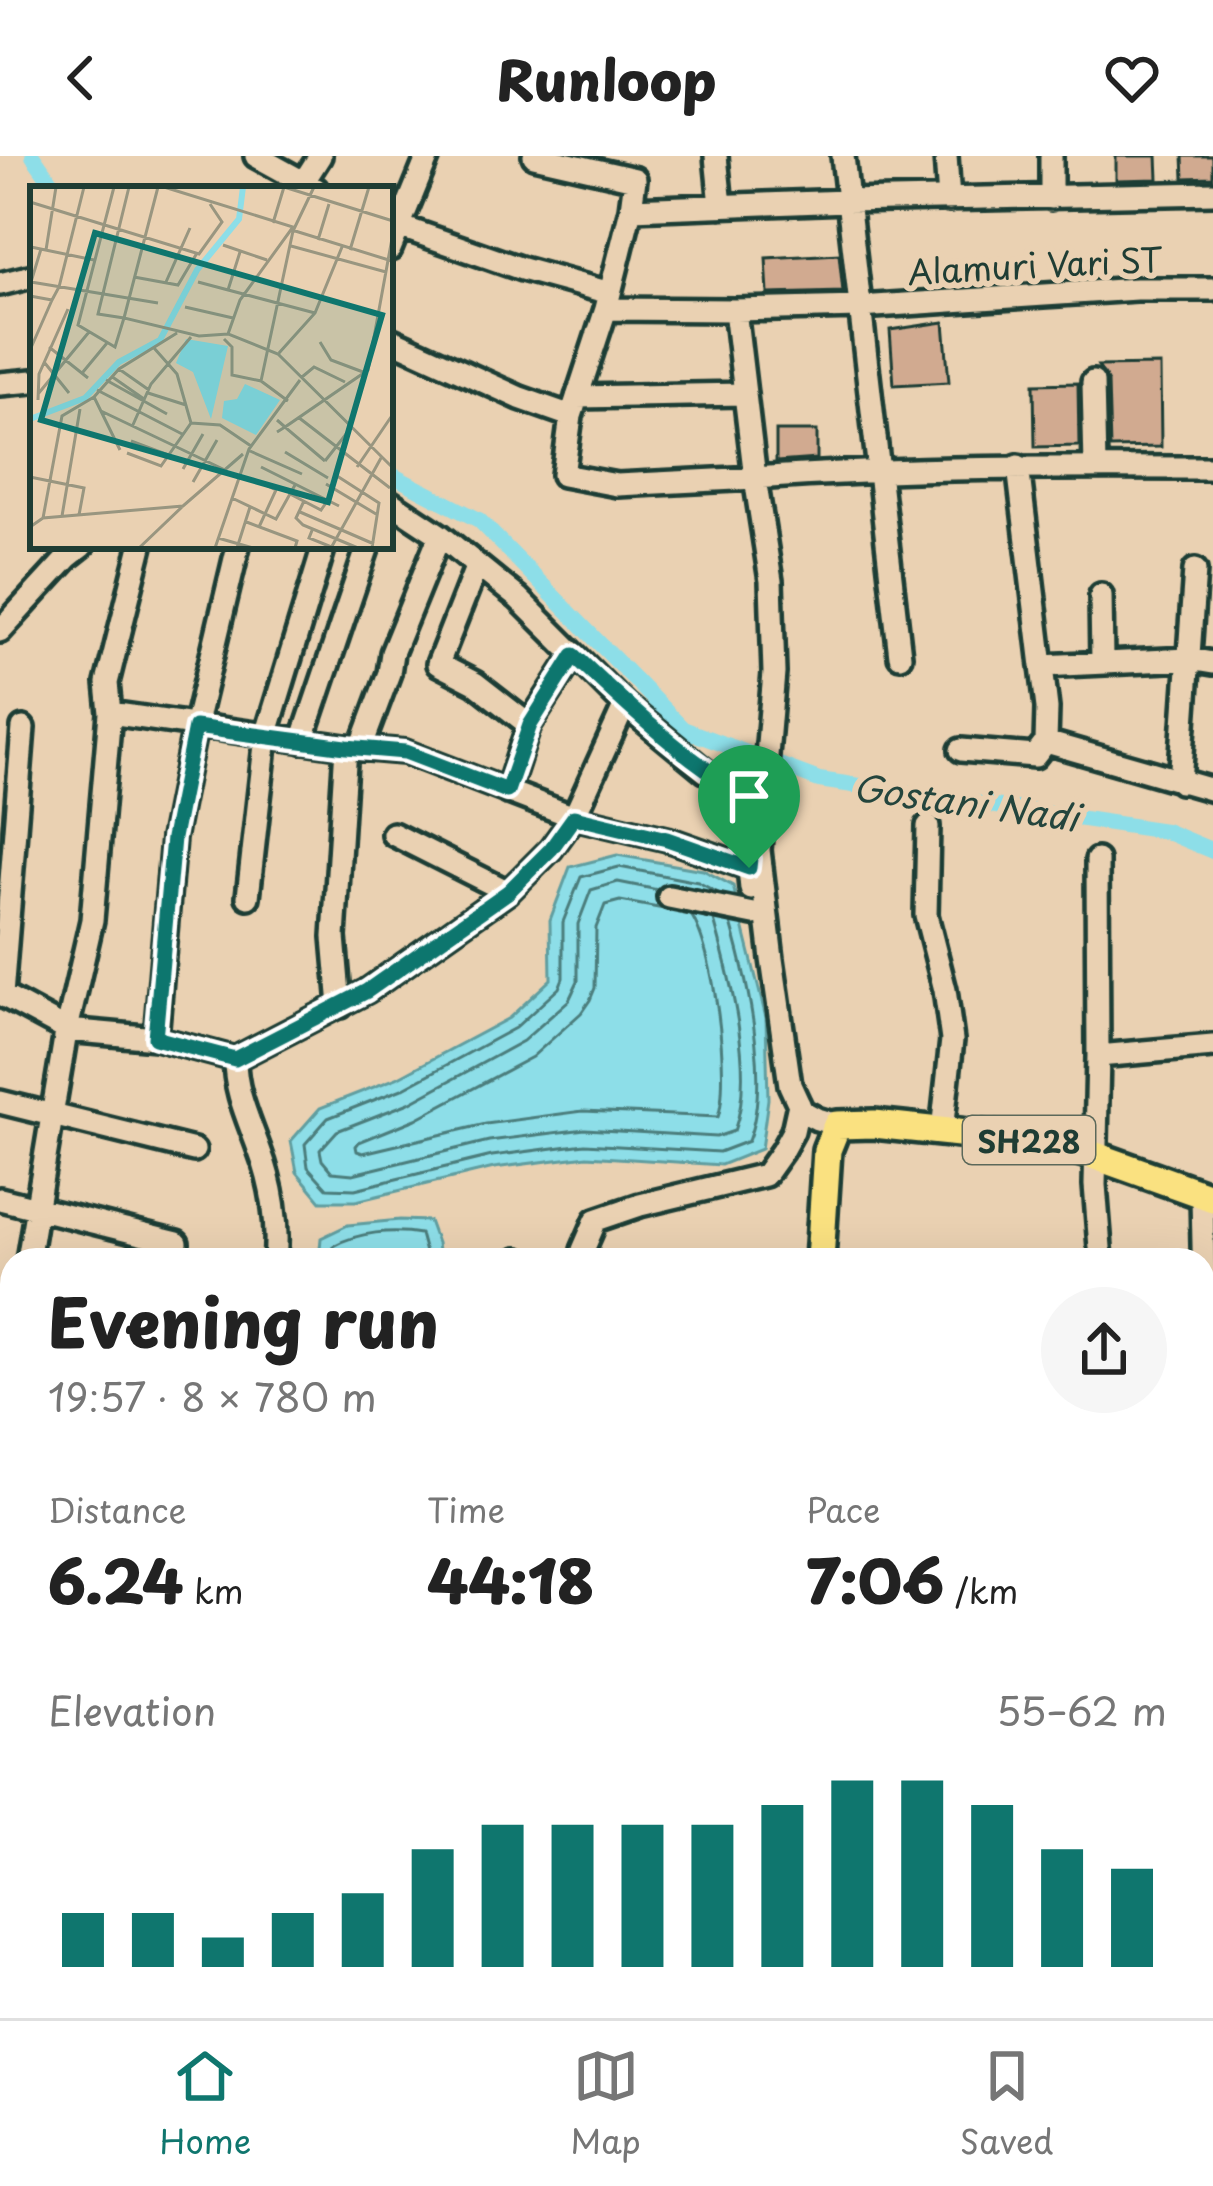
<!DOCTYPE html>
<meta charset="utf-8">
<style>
:root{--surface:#fff;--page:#f6f6f6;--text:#222;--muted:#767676;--line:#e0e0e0;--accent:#0f766e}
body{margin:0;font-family:"Playpen Sans",sans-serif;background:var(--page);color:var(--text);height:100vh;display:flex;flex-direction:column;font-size:45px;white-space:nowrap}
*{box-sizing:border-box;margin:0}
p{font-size:39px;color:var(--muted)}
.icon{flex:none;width:66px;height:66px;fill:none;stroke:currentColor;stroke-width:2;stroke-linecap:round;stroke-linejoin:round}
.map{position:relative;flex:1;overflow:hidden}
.sheet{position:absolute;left:0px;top:1092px;width:1215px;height:771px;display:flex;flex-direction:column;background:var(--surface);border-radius:36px 36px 0 0;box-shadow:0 12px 48px #0002}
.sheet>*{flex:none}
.pin{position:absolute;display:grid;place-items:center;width:102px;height:102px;color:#fff;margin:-123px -51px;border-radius:50% 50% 50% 0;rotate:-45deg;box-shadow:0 0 12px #0007}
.pin .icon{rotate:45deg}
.round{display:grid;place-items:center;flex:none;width:126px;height:126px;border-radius:63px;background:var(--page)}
.summary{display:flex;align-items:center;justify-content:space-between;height:204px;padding:0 48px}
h1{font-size:66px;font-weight:800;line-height:90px}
.stats{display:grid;grid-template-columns:repeat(3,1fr);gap:18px;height:204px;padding:12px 48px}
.stats div{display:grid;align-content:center}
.stats b{font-size:60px;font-weight:800}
.stats small{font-size:33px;font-weight:400}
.stats p{font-size:33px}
.chart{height:336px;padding:24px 48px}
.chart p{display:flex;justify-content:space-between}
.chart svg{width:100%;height:216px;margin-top:12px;stroke:var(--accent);stroke-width:6}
header{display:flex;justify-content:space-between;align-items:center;height:156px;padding:0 48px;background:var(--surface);font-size:54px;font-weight:800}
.menu{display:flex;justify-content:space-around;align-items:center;height:168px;border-top:3px solid var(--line);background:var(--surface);font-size:33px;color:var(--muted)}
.menu a{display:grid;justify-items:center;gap:6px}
.menu .selected{color:var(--accent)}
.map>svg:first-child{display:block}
</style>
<header><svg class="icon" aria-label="back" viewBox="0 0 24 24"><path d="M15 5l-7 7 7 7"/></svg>Runloop<svg class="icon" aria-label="heart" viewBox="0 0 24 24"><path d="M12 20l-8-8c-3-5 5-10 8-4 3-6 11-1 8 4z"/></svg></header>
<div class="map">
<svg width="1213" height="1862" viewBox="0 0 1213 1862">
<rect width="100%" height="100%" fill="#ead1b2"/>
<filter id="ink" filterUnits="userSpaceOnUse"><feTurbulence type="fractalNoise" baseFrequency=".00833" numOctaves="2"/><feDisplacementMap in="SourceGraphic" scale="24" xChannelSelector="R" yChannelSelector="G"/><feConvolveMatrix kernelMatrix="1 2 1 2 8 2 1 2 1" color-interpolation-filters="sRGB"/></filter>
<g filter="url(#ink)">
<path fill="#8ddee8" stroke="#619ea0" stroke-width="3" d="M617,699L703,714L733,730L766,862L768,943L761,993L721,1009L587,1000L494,1012L356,1045H321L297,1016L291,985L320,952L397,922L509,862L551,823L550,764L570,711Z
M400,1064L429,1065L437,1087L439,1104H319L321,1082L348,1069Z"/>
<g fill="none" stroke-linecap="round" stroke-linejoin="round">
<path stroke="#4b7d7c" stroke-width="3" d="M658,734L618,726L591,734L578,768V825L569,844L523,885L409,947L337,975L320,994L322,1004L332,1016L353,1018L489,985L585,973L716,981L734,975C756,918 730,821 714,764
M720,738L698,726L619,711L581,721L563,766V822L559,832L515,872L402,933L328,962L305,988L308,1011L327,1032L355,1033L492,1000L585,988L719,996L748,985C771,926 748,827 731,767
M664,753L620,745L605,749L596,772L595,832L590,844L581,857L532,901L416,963L359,986L356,990L357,995L363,997L486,968L583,955L718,961C731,922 714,792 691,759
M331,1104L333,1090C358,1076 393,1073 420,1078L427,1104"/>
<path stroke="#8ddee8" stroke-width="16" d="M33,0L56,33
M390,318L479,364L683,573L819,624L1165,675L1213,695"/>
</g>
<path fill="#d1aa90" stroke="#1f3d34" stroke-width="3" d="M1116,0H1157L1158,23L1116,24Z
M1183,0H1213V21L1184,22Z
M839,98L843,136L768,138L766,102Z
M944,166L949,226L894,229L890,174Z
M1160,209L1161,291L1110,292L1108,226L1098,210Z
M1078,227L1079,290L1035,291L1034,228Z
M776,275H817V303L776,306Z"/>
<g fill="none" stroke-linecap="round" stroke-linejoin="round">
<g stroke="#1f3d34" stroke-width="30">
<path id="minor" d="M256,0L316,33
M534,0L635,23L631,53
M716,0L721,50
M843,0L900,500
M946,0L949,44
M1051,0V42
M299,33L320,0
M1213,37L847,45L631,53L606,153L571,260L563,319L617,329L755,322L735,154L860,151L1136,133H1213
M390,67L522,113L610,137
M390,93L428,0
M0,128L33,120
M606,153L735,154
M390,183L520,242L571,260
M1093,226L1095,311
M0,228L33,225
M577,241L745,238
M1018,310L1047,552L1046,586L1213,634
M390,346L440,379L518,442L625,549L705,615L751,643L753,669
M477,409L438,508L475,527L529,569
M1101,439L1102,506
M0,475L68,401L82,390
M1042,510L1189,503L1213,507
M110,557L346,591L405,596L574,661L667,683L749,712L751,733
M302,585L368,390
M361,592L389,517L392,497L440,379
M961,594L1035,600L1046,586
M1180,626L1195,414
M507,636L529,569L574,499
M928,670L926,759L945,834L952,884L942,975
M393,678L508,736
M1097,704L1098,900L1095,1029L1101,1104
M248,741L266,580L324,390
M669,741L754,758
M0,838L67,874L156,882L235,903L367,835L508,736L551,693L574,661L625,549
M2,839L23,572
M340,850L334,781L346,591
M156,882L173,682L195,571L238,390
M1098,900L1213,890
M235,903C235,936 248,962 259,993C272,1027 279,1068 275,1104
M0,946L194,994
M837,969L817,963L802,955L790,929L772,803L759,694L774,517L771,425L755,322C908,311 1060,311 1213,312
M1202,1039L1206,1234
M0,1043L177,1087
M28,1104L65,882L92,764L110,557L107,527L141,390
M517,1104H518
M584,1104L583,1094L596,1064L640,1049L765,1019L782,995L793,975L799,948
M0,1182L12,1190
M0,1411L7,1370
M1203,1471L1213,1473
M0,1624L12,1627
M213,1851L243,1862
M428,1851L453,1862
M530,1851L580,1862
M830,1851L842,1862
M9,1862L12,1851
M91,1862L94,1851
M176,1862L179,1851
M313,1862L317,1851
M675,1862L678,1853
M1081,1862L1202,1851"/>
</g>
<g stroke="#1f3d34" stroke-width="36">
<path id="major" d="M820,1104L827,994L837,969L874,968L1062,988L1213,1042
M0,1291L12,1293
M478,1862L484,1851"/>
</g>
<use href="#minor" stroke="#ead1b2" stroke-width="21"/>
<use href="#major" stroke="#fae180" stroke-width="27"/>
</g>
</g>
<g fill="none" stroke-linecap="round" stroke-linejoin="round" filter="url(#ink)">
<g stroke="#fff" stroke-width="24">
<path id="route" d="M574,499C629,552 685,603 751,643L753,672L749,712L667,683L574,661L551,693L508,736L367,835L235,903L155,882L173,682L195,571L346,591L405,596L507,635L530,569Z"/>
</g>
<use href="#route" stroke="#0f766e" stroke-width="15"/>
</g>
<g text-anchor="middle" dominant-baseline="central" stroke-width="12" stroke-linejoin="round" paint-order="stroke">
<rect fill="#ead1b2" stroke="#5c695a" stroke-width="3" x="963" y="960" width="132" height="48" rx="9"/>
<g font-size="30" font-weight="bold" fill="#1f3d34">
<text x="1029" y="984">SH228</text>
</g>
<g font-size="33" fill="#1f3d34" stroke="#ead1b2">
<text transform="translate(1035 108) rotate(-3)">Alamuri Vari ST</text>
</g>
<g font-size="36" font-style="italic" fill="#24453d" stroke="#ead1b2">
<text transform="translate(966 645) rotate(8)">Gostani Nadi</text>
</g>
</g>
<g transform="translate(30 30)">
<rect width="363" height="363" fill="#ead1b2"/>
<path d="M156,153L198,160L181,233L163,186L146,177ZM215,198L250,214L226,249L192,232L194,215L207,213Z" fill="#8ddee8"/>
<path fill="none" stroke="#8ddee8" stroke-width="6" d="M0,233L55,212L89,176L130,154L167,84L209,33L213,1"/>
<path fill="none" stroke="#999680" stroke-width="3" d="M84,1L48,139L85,161L94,132L68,128L99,1M128,1L94,132L169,150L198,148M134,1L263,41L210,114L198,148L248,168L363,282M254,1L363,35M0,16L169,68L192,36L180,18M243,37L254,1M262,44L362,75M263,45L284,1M288,54L299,18M193,59L237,74M261,60L356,86M1,61L64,74M11,63L1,96L128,117M16,64L26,1M320,64L339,1M104,91L148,99L167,67M136,96L160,42M168,96L285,127M198,104L210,66M0,110L22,114L29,101L54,1M155,121L203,132M194,153L202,161V189L231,195L258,215M290,156L301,174L333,186M19,161L58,192M0,164L22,114M249,167L285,127L312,61M14,176L39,207M89,183L119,204M53,186L77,157M81,190L114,213M272,191L284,181L315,196M76,194L137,228M231,195L263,45M67,204L154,249M118,207L156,219M8,208L59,146M8,214L9,188L38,123M71,225L195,284M268,231L360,302M247,234L255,241L338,184L363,47M161,237L190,239L221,260M102,241L121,198L161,151M247,246L255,241L295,275M101,255L141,270M90,264L64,211L89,183L147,147M220,265L272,288M255,266L298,292M97,267L131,280L161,237L147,188L124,162M295,275L320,243M231,281L309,320M327,281L361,231M153,283L173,248M304,288L349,317L342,362M0,291L54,302L49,329M223,293L246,304L229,341M163,296L187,254M296,298L346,328M260,308L291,324L298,314M202,312L246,333L265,299M274,315L266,332L273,339L328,362M270,326L344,358M32,330L50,223M13,332L32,230L64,211M214,335L267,355L265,362M0,341L13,332L153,320L213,268M283,342L279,352L304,362M188,352L223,362M109,362L153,320M185,362L219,263L270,194M207,362L220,321M301,362L351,272"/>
<path fill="#0f766e" fill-opacity="0.15" stroke="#0f766e" stroke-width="6" d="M65,47L352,129L298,316L11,234Z"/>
<rect width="363" height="363" fill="none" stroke="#1f3d34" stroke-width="6"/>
</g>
</svg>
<div class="pin" style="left:749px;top:712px;background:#1e9e55"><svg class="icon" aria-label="arrive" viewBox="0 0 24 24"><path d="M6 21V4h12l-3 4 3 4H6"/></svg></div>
<section class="sheet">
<div class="summary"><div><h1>Evening run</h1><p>19:57 · 8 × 780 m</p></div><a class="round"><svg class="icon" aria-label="share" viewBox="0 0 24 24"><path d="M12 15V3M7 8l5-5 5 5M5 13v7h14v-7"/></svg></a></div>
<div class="stats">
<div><p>Distance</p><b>6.24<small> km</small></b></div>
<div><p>Time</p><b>44:18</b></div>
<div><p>Pace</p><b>7:06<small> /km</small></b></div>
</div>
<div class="chart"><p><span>Elevation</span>55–62 m</p>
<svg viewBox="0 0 160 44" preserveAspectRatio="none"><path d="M5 44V33M15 44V33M25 44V38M35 44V33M45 44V29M55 44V20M65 44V15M75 44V15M85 44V15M95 44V15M105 44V11M115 44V6M125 44V6M135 44V11M145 44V20M155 44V24"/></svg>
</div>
</section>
</div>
<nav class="menu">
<a class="selected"><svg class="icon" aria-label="home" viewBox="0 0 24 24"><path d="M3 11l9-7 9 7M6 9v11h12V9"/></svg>Home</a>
<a><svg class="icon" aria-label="map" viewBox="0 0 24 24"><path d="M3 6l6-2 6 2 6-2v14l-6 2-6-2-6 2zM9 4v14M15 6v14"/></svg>Map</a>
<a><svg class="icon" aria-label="saved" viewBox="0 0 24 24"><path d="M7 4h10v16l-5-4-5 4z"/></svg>Saved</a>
</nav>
